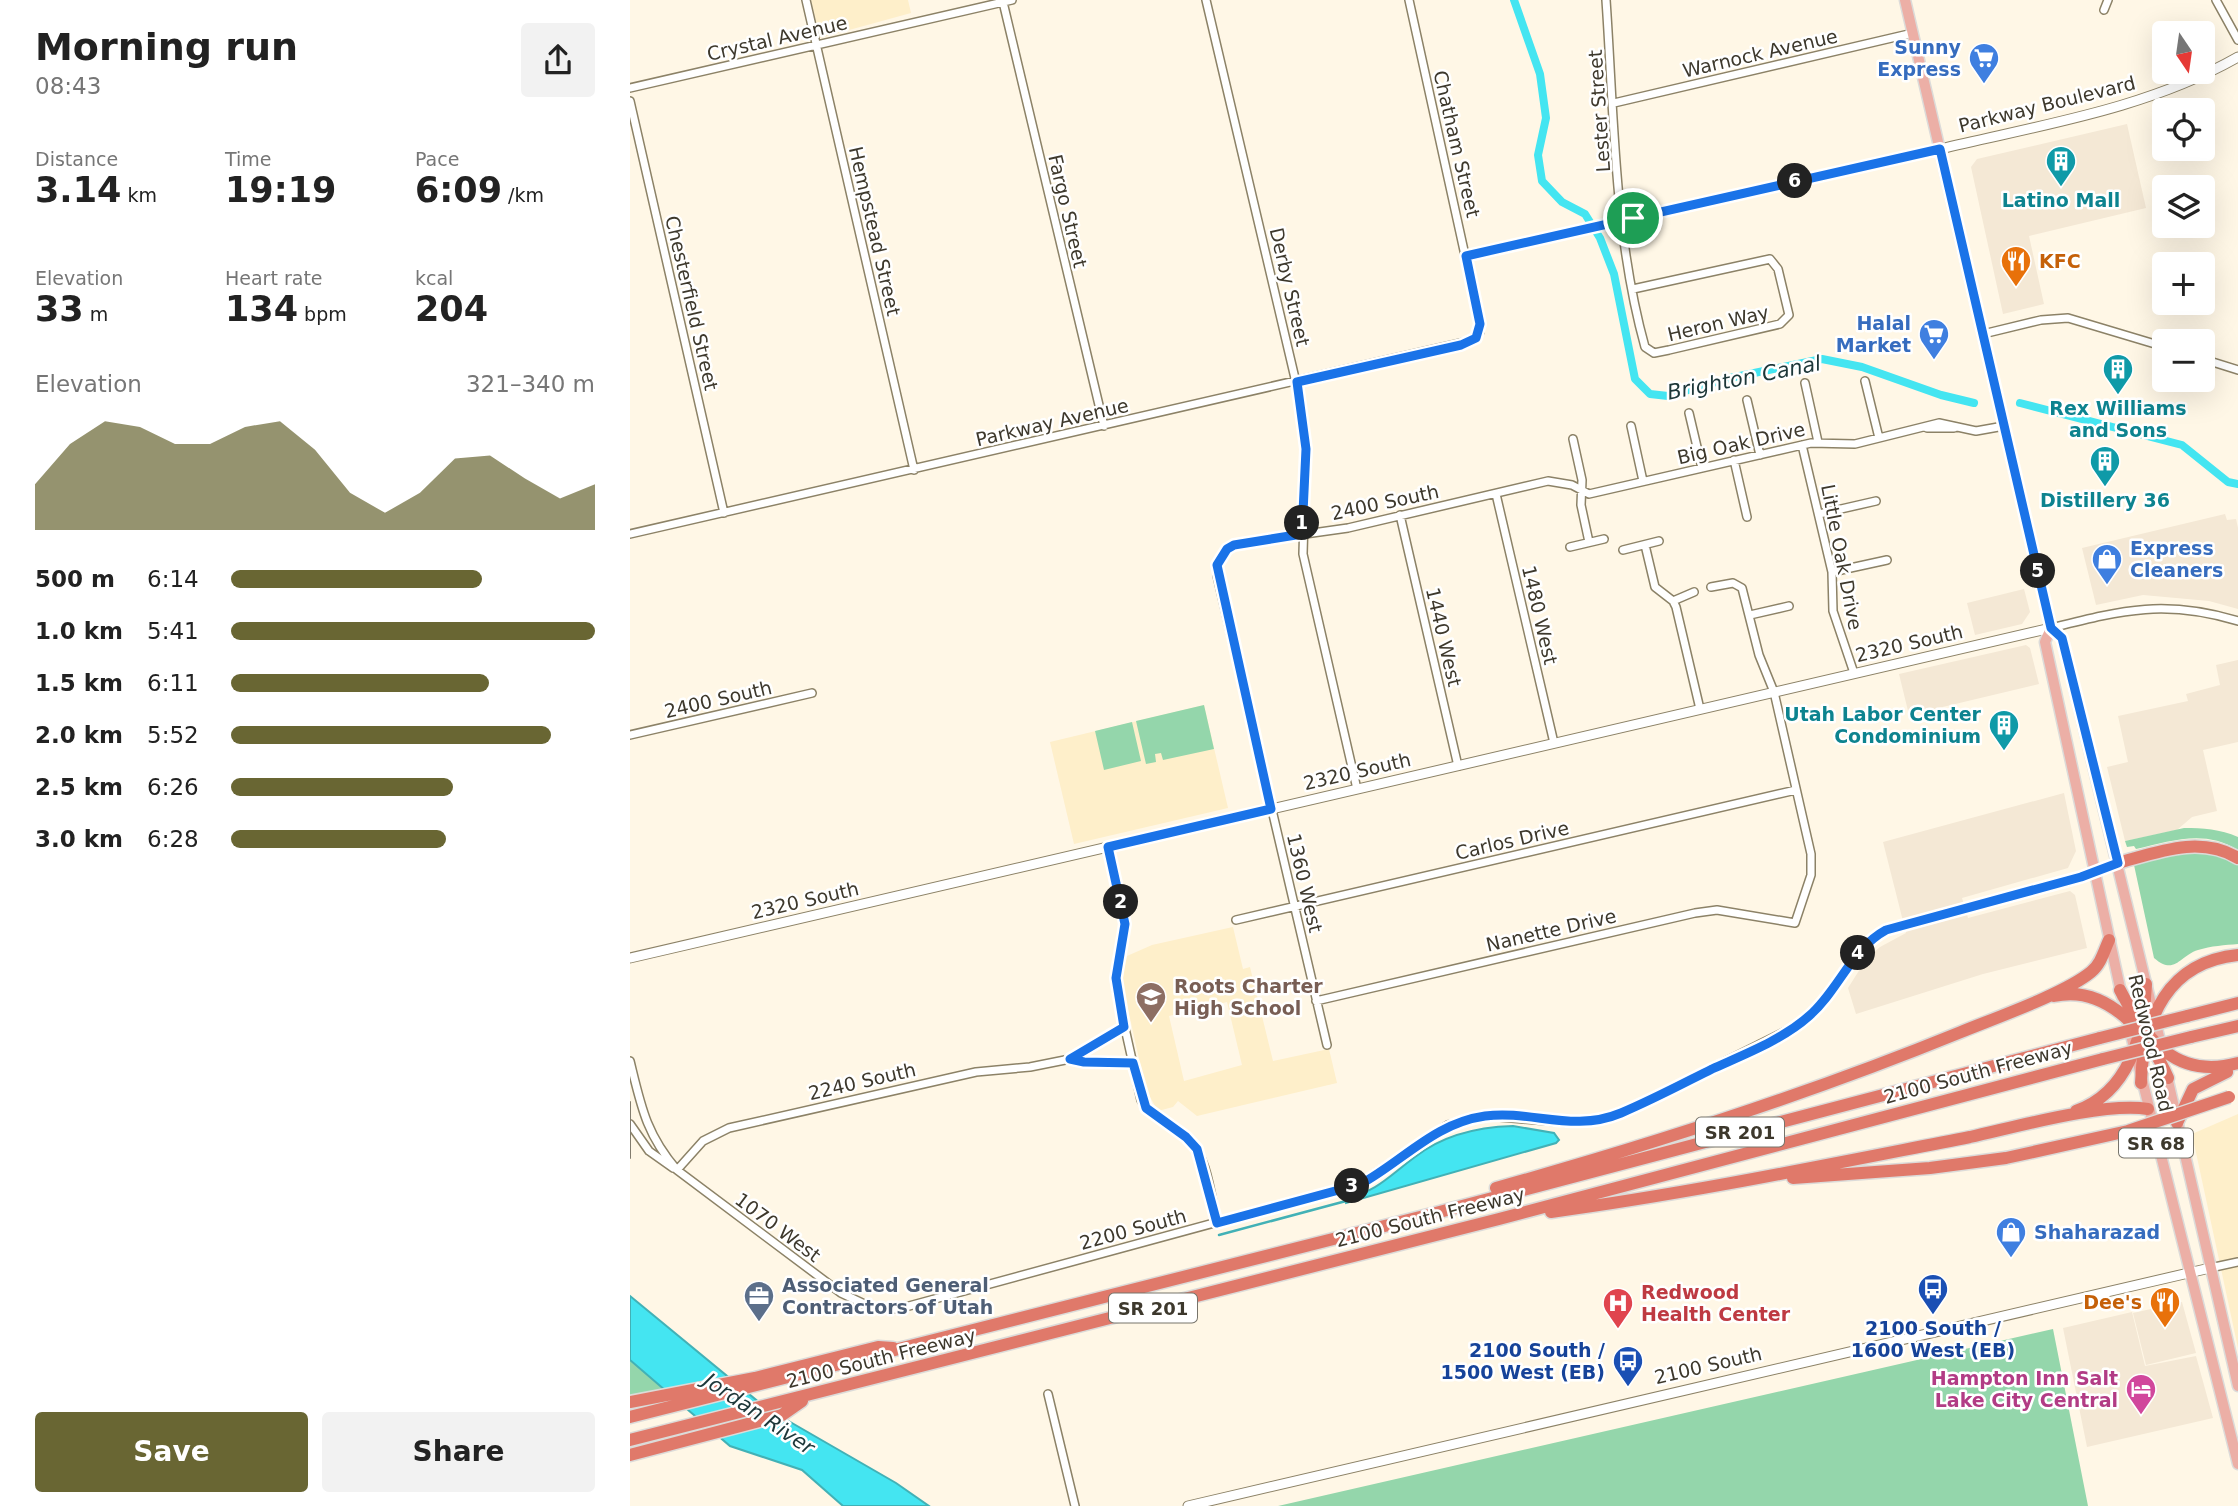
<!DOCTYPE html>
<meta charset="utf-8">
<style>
:root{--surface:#fff;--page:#f2f2f2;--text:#222;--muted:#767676;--accent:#696633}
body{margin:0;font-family:"DejaVu Sans",sans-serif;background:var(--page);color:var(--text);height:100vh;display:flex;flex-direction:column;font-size:26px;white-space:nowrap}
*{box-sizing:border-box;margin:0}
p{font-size:23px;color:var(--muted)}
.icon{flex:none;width:38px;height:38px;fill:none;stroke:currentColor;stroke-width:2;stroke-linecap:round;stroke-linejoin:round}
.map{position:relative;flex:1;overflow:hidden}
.details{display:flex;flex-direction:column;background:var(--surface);width:630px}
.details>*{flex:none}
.needle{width:46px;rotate:167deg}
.buttons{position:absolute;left:1522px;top:21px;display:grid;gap:14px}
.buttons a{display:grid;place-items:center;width:63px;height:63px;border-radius:7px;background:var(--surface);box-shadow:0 7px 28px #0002;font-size:35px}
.pin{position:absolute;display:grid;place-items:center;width:60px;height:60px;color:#fff;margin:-30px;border:4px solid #fff;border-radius:50%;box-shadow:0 2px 7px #0007}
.km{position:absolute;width:35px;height:35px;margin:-18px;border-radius:50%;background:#222;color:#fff;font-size:19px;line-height:35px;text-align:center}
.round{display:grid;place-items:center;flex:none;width:74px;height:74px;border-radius:7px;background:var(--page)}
.head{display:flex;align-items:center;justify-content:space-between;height:119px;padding:0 35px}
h1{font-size:38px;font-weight:800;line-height:52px}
.figures{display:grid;grid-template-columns:repeat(3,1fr);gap:10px;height:119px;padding:7px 35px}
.figures div{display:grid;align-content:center}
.figures b{font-size:35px;font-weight:800}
.figures small{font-size:19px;font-weight:400}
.figures p{font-size:19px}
.chart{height:196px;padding:14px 35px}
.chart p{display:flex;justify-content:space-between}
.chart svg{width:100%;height:126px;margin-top:7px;fill:var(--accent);opacity:.7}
.button{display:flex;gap:14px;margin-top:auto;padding:14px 35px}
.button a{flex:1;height:80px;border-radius:7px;background:var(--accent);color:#fff;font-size:28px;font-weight:800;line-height:80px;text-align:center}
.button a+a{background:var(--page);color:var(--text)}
ul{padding:0 35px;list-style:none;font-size:23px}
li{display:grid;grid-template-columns:112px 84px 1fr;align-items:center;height:52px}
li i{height:18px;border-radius:9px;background:var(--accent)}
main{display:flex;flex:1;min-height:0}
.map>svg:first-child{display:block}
</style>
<main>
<section class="details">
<div class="head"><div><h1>Morning run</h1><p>08:43</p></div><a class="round"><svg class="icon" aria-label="share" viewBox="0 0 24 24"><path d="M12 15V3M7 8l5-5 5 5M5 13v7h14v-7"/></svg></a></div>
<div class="figures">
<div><p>Distance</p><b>3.14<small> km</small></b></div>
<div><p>Time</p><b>19:19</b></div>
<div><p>Pace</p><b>6:09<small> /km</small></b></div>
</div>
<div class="figures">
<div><p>Elevation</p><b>33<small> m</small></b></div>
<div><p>Heart rate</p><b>134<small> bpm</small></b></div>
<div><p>kcal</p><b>204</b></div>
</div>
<div class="chart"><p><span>Elevation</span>321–340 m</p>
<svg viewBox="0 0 160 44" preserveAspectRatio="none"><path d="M0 44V28L10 14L20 6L30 8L40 14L50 14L60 8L70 6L80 16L90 31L100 38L110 31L120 19L130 18L140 26L150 33L160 28V44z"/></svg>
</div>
<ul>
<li><b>500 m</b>6:14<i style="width:69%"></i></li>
<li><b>1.0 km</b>5:41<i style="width:100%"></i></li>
<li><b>1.5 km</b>6:11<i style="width:71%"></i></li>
<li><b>2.0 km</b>5:52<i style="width:88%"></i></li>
<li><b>2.5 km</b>6:26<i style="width:61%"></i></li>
<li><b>3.0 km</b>6:28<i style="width:59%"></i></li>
</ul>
<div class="button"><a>Save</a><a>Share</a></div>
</section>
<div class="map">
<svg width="1608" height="1506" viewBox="0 0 1608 1506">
<rect width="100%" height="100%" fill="#fff7e6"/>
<path fill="#f4e8d5" d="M1497,124L1516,208L1399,236L1414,304L1373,314L1341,167L1347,159Z
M1595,514L1597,520L1606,519L1608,528V609L1579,601L1513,595L1466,605L1452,548Z
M1394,589L1400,612L1392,624L1345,635L1337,603Z
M1396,645L1400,648L1409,684L1279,715L1269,674Z
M1608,660V742L1573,750L1587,811L1562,817L1547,830L1495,841L1477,767L1498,762L1488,716L1558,701L1556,694L1590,685L1586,665Z
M1434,793L1446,851L1438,868L1332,898L1338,918L1440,891L1445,895L1457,948L1353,974L1226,1014L1218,988L1237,958L1250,947L1276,933L1253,842Z
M1552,1302L1566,1353L1516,1365L1503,1313Z
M1502,1312L1515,1366L1566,1356L1583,1418L1457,1447L1433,1328Z"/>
<path fill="#feefca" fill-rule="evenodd" d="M181,0H278L281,13L190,38Z
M574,705L598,808L444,844L420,742Z
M603,927L613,969L620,967L643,1061L699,1049L707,1083L567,1116L548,1101L543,1107L528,1111L516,1090L495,996L492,975L497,956L522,945ZM597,1002L612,1065L554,1081L539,1016Z
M1608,1114V1348L1562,1134Z"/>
<path fill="#94d6ab" d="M574,705L584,749L533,760L531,753L525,754L526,762L516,764L506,721Z
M502,722L511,761L474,770L465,731Z
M1554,828C1573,828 1590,829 1608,837V850C1574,829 1542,841 1506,849L1504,846L1497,847L1495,841Z
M1578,850L1608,863V944C1595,945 1581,946 1568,950C1549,956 1545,976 1524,958L1504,865L1551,852Z
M1423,1329L1458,1506H648Z
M0,1352L51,1387L0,1396Z"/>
<path fill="#44e5f1" stroke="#42b1b6" stroke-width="2" d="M883,1126L924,1133L929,1140L926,1143L716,1203L715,1199C748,1191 759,1176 785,1157C813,1135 848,1127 883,1126Z
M0,1296L136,1408L266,1483L299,1506H213L172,1470L100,1446L0,1360Z"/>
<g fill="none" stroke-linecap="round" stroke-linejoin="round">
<path stroke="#42b1b6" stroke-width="2.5" d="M589,1235L716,1201"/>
<path stroke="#44e5f1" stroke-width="8" d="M884,0L910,74L916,118L908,155L912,181L932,202L955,214L970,238L984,274L1005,379L1020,394L1038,396L1100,378L1192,359L1232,367L1311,395L1344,403
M1390,403L1552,445L1598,482L1608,484"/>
<g stroke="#8c8267" stroke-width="10">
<path id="minor" d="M176,0L284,470
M576,0L668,391L676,449L673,554L727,789
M976,0C984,114 984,236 1015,347L1024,353L1039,350L1150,324L1159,315L1148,269L1140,259L1003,289
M1586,0L1608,40
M373,2L474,426
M1474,10L1478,0
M0,88L382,0
M0,101L94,513
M984,103L1283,33
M836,256L1310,149
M1353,334L1411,320L1438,318L1535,347
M1573,359L1608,370
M1235,381L1249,438
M1175,383L1188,442
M1117,400L1130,455
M1059,413L1072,468
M1001,426L1013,481
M1297,428H1324
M943,439L952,480L951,505L959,542
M1172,445L1202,572L1203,611L1224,673
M1104,460L1117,517
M866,494L924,743
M1189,514L1246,501
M770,515L828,766
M0,534L843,340L850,332L849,319L779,0
M1015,545L1025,587L1043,601L1046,607L1070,709
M940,547L974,539
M993,550L1029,541
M1202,572L1257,560
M1043,601L1064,592
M1120,615L1159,606
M1421,628C1493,610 1535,599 1608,621
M0,735L182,693
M478,847L495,924L486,988L511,1100C521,1119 541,1123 557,1137C578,1156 581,1197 587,1223
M606,920L1166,790
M686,1001L1065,913L1087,910L1165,923L1181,875V854L1144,692L1129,655L1112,588L1103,583L1081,587
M697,1045L587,575C587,557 596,548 612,543L718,528L918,481L942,485L959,494L1181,443L1225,444L1309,423L1346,431L1374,426
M440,1059L494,1027
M0,1061C11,1106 16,1134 47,1170L211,1293L245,1309H268L731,1183L818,1125L858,1116L943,1123L967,1120L990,1114L1170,1024C1203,997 1218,951 1256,930L1451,877L1488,863
M0,1124L19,1151L43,1168
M47,1170L73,1141L99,1128L346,1072L400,1067L440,1059L454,1062L503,1063
M1580,1268L1608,1262
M418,1394L445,1506"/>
</g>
<g stroke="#8c8267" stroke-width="11">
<path id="tertiary" d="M1310,149C1410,125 1517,109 1608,57
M0,958L1421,628
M558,1506L1580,1268"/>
</g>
<g stroke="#dcdbd9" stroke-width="13">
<path id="primary" d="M1275,0L1421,628L1415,642L1492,997
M1421,628L1432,638L1532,1049
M1498,1023L1608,1464
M1536,1072L1608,1386"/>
</g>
<g stroke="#dcdbd9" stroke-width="15">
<path id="motorway" d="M1488,863C1528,852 1570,835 1608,858
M1490,990C1516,1040 1546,1080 1608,1063
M1424,996C1477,984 1519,1034 1538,1078
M1557,1016L1608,1003
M1561,1037L1608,1026
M1511,1083C1513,1018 1538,962 1608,955
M1446,1111C1499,1092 1514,1035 1516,984
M1547,1123L1563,1089L1597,1072
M1163,1178L1300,1168L1376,1158
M866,1188C1024,1144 1179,1094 1331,1032C1365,1018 1434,994 1461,972C1471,964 1474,951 1479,940
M921,1212C1062,1193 1201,1164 1340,1137C1386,1127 1473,1102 1518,1109
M0,1402L125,1378L248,1347L263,1348
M0,1417L798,1215L1470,1038
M0,1440L869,1219L1473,1059
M0,1455L152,1415L172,1401"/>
</g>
<use href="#minor" stroke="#fff" stroke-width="7"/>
<use href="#tertiary" stroke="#fff" stroke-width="9"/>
<use href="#primary" stroke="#ecafa6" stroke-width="10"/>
<use href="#motorway" stroke="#e0796a" stroke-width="12"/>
<path stroke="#827c6e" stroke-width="2" d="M0,1102V1158"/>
<g stroke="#dcdbd9" stroke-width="15" stroke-linecap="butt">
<path id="motorway-bridge" d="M1470,1038L1557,1016
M1473,1059L1561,1037
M1376,1158L1498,1131L1599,1097"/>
</g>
<use href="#motorway-bridge" stroke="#e0796a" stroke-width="12"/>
</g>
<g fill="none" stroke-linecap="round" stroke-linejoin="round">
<g stroke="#fff" stroke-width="14">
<path id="route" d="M1310,149L1421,628L1432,638L1488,863L1451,877L1256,930C1221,949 1209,990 1179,1016C1152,1040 1115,1054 1082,1069C1052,1084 1022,1100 991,1113C943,1133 903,1110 855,1116C805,1123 774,1160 731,1184L587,1223L567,1149L556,1137L516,1108L503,1063L454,1062L440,1059L494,1027L486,978L495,924L478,847L641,809L587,565L597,549L604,545L672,534L676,449L667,382L831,345L846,338L850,324L836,256Z"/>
</g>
<use href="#route" stroke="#1a73e8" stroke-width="9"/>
</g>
<defs>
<g id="supermarket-pin" transform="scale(1.575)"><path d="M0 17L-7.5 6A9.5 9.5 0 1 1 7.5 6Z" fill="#3f7fe0" stroke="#fff"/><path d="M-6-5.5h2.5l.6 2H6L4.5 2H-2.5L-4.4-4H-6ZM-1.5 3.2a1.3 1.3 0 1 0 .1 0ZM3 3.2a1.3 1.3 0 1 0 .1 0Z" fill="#fff"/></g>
<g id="building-pin" transform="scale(1.575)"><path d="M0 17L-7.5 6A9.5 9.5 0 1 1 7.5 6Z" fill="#0f9aa8" stroke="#fff"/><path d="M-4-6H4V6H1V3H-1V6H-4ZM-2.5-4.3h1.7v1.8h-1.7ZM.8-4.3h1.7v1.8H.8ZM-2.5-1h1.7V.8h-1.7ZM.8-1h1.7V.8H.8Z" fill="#fff"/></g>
<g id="restaurant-pin" transform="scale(1.575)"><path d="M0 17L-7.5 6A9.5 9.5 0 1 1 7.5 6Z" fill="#e8710a" stroke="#fff"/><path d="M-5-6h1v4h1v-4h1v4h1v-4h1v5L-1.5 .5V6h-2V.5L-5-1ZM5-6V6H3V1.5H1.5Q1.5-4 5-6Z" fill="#fff"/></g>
<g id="shop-pin" transform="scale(1.575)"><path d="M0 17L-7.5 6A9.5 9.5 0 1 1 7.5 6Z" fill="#3f7fe0" stroke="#fff"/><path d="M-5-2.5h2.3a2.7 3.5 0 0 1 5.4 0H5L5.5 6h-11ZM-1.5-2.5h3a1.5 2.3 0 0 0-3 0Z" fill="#fff"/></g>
<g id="school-pin" transform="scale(1.575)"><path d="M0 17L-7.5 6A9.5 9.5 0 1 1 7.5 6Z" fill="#8d6e63" stroke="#fff"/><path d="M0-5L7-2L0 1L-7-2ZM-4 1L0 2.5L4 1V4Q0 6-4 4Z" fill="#fff"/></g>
<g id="bus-pin" transform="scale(1.575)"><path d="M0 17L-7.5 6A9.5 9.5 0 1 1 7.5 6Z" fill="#1a4fb4" stroke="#fff"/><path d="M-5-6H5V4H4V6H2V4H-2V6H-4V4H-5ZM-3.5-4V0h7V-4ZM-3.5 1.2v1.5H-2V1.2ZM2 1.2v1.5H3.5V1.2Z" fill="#fff"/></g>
<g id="office-pin" transform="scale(1.575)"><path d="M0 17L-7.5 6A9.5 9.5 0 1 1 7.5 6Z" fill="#5c6f8a" stroke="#fff"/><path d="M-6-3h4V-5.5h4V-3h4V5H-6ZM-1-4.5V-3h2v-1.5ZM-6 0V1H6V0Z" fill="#fff"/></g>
<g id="hospital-pin" transform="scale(1.575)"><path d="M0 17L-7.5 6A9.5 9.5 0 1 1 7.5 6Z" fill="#e0444e" stroke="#fff"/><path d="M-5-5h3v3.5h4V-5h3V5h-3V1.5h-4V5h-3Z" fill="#fff"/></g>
<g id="hotel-pin" transform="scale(1.575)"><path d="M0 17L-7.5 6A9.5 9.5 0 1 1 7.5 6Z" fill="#d1479c" stroke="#fff"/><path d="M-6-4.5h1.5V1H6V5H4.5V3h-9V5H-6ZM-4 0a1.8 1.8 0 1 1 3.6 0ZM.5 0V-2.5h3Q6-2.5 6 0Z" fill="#fff"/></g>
</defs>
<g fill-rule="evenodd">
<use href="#supermarket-pin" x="1354" y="58"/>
<use href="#building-pin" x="1431" y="161"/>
<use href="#restaurant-pin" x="1386" y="261"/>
<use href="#supermarket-pin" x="1304" y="334"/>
<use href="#building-pin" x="1488" y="369"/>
<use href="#building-pin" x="1475" y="461"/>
<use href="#shop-pin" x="1477" y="559"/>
<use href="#building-pin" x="1374" y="725"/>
<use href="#school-pin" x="521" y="997"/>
<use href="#shop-pin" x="1381" y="1232"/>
<use href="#bus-pin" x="1303" y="1289"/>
<use href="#office-pin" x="129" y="1296"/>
<use href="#restaurant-pin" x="1535" y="1302"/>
<use href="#hospital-pin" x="988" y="1303"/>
<use href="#bus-pin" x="998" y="1361"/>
<use href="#hotel-pin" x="1511" y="1389"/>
</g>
<g text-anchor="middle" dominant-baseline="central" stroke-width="5" stroke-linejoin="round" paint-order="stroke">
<g fill="#fff" stroke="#77746b" stroke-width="2">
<rect x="1066" y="1117.5" width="88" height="29" rx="5"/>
<rect x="1489" y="1128.5" width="74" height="29" rx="5"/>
<rect x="479" y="1293.5" width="88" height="29" rx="5"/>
</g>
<g font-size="18" font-weight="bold" fill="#3d382c">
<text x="1110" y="1132">SR 201</text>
<text x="1526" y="1143">SR 68</text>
<text x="523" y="1308">SR 201</text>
</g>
<g font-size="19" fill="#3d382c" stroke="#fff">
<text transform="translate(147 38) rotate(-13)">Crystal Avenue</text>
<text transform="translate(1130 53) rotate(-13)">Warnock Avenue</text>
<text transform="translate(1417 104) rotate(-14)">Parkway Boulevard</text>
<text transform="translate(969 111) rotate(-94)">Lester Street</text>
<text transform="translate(827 144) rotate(77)">Chatham Street</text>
<text transform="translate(438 211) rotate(77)">Fargo Street</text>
<text transform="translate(245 231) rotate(77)">Hempstead Street</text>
<text transform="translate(660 287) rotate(77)">Derby Street</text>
<text transform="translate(62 303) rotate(77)">Chesterfield Street</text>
<text transform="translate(1088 323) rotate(-13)">Heron Way</text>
<text transform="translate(422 422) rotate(-13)">Parkway Avenue</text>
<text transform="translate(1111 443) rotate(-13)">Big Oak Drive</text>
<text transform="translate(755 502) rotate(-12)">2400 South</text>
<text transform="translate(1212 557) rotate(79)">Little Oak Drive</text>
<text transform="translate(910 615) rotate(77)">1480 West</text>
<text transform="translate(814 637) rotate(77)">1440 West</text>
<text transform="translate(1279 643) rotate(-13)">2320 South</text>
<text transform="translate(88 699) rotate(-13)">2400 South</text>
<text transform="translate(727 771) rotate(-13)">2320 South</text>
<text transform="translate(882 840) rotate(-13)">Carlos Drive</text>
<text transform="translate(675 883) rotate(77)">1360 West</text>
<text transform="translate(175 900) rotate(-13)">2320 South</text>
<text transform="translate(921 930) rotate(-13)">Nanette Drive</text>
<text transform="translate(1521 1043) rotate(77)">Redwood Road</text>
<text transform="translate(1348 1072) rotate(-15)">2100 South Freeway</text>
<text transform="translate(232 1081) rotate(-13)">2240 South</text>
<text transform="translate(800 1217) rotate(-14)">2100 South Freeway</text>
<text transform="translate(148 1227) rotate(37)">1070 West</text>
<text transform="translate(503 1229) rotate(-15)">2200 South</text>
<text transform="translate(251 1358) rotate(-14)">2100 South Freeway</text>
<text transform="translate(1078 1365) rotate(-13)">2100 South</text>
</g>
<g font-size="19" font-weight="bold" fill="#366cbe" stroke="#fff" text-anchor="end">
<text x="1331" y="47">Sunny<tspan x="1331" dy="22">Express</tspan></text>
<text x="1281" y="323">Halal<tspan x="1281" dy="22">Market</tspan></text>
<text x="1500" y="548" text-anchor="start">Express<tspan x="1500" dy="22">Cleaners</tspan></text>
<text x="1404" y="1232" text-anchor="start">Shaharazad</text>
</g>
<g font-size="19" font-weight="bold" fill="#0d838f" stroke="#fff">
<text x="1431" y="200">Latino Mall</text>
<text x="1488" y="408">Rex Williams<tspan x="1488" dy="22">and Sons</tspan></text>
<text x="1475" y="500">Distillery 36</text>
<text x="1351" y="714" text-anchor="end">Utah Labor Center<tspan x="1351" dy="22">Condominium</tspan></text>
</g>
<g font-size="19" font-weight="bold" fill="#c56008" stroke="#fff" text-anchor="start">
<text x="1409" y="261">KFC</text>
<text x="1512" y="1302" text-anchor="end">Dee's</text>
</g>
<g font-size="19" font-weight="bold" fill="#785e54" stroke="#fff" text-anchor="start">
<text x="544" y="986">Roots Charter<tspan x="544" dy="22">High School</tspan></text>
</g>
<g font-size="19" font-weight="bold" fill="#4e5e75" stroke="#fff" text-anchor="start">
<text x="152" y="1285">Associated General<tspan x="152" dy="22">Contractors of Utah</tspan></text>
</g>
<g font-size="19" font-weight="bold" fill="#be3a42" stroke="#fff" text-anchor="start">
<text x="1011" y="1292">Redwood<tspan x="1011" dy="22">Health Center</tspan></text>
</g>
<g font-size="19" font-weight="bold" fill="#164399" stroke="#fff">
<text x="1303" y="1328">2100 South /<tspan x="1303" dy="22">1600 West (EB)</tspan></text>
<text x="975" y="1350" text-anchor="end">2100 South /<tspan x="975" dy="22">1500 West (EB)</tspan></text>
</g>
<g font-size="19" font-weight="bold" fill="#b23c85" stroke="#fff" text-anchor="end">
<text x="1488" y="1378">Hampton Inn Salt<tspan x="1488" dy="22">Lake City Central</tspan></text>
</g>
<g font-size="21" font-style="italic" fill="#1d3739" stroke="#fff">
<text transform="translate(1114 378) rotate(-11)">Brighton Canal</text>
<text transform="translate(129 1414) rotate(34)">Jordan River</text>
</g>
</g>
</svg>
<div class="buttons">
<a><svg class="needle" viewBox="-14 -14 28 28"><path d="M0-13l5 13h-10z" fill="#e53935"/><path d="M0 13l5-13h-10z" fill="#767676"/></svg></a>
<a><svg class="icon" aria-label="locate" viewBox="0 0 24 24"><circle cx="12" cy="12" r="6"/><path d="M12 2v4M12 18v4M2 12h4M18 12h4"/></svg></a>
<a><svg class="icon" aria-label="layers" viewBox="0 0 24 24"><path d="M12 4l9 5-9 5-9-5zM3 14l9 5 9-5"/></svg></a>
<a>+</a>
<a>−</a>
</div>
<div class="pin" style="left:1003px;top:218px;background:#1e9e55"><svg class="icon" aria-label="arrive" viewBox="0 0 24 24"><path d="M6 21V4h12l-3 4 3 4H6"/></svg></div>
<b class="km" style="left:672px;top:523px">1</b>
<b class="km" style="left:491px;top:902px">2</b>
<b class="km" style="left:722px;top:1186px">3</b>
<b class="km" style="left:1228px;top:953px">4</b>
<b class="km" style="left:1408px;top:571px">5</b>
<b class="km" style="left:1165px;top:181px">6</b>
</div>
</main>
